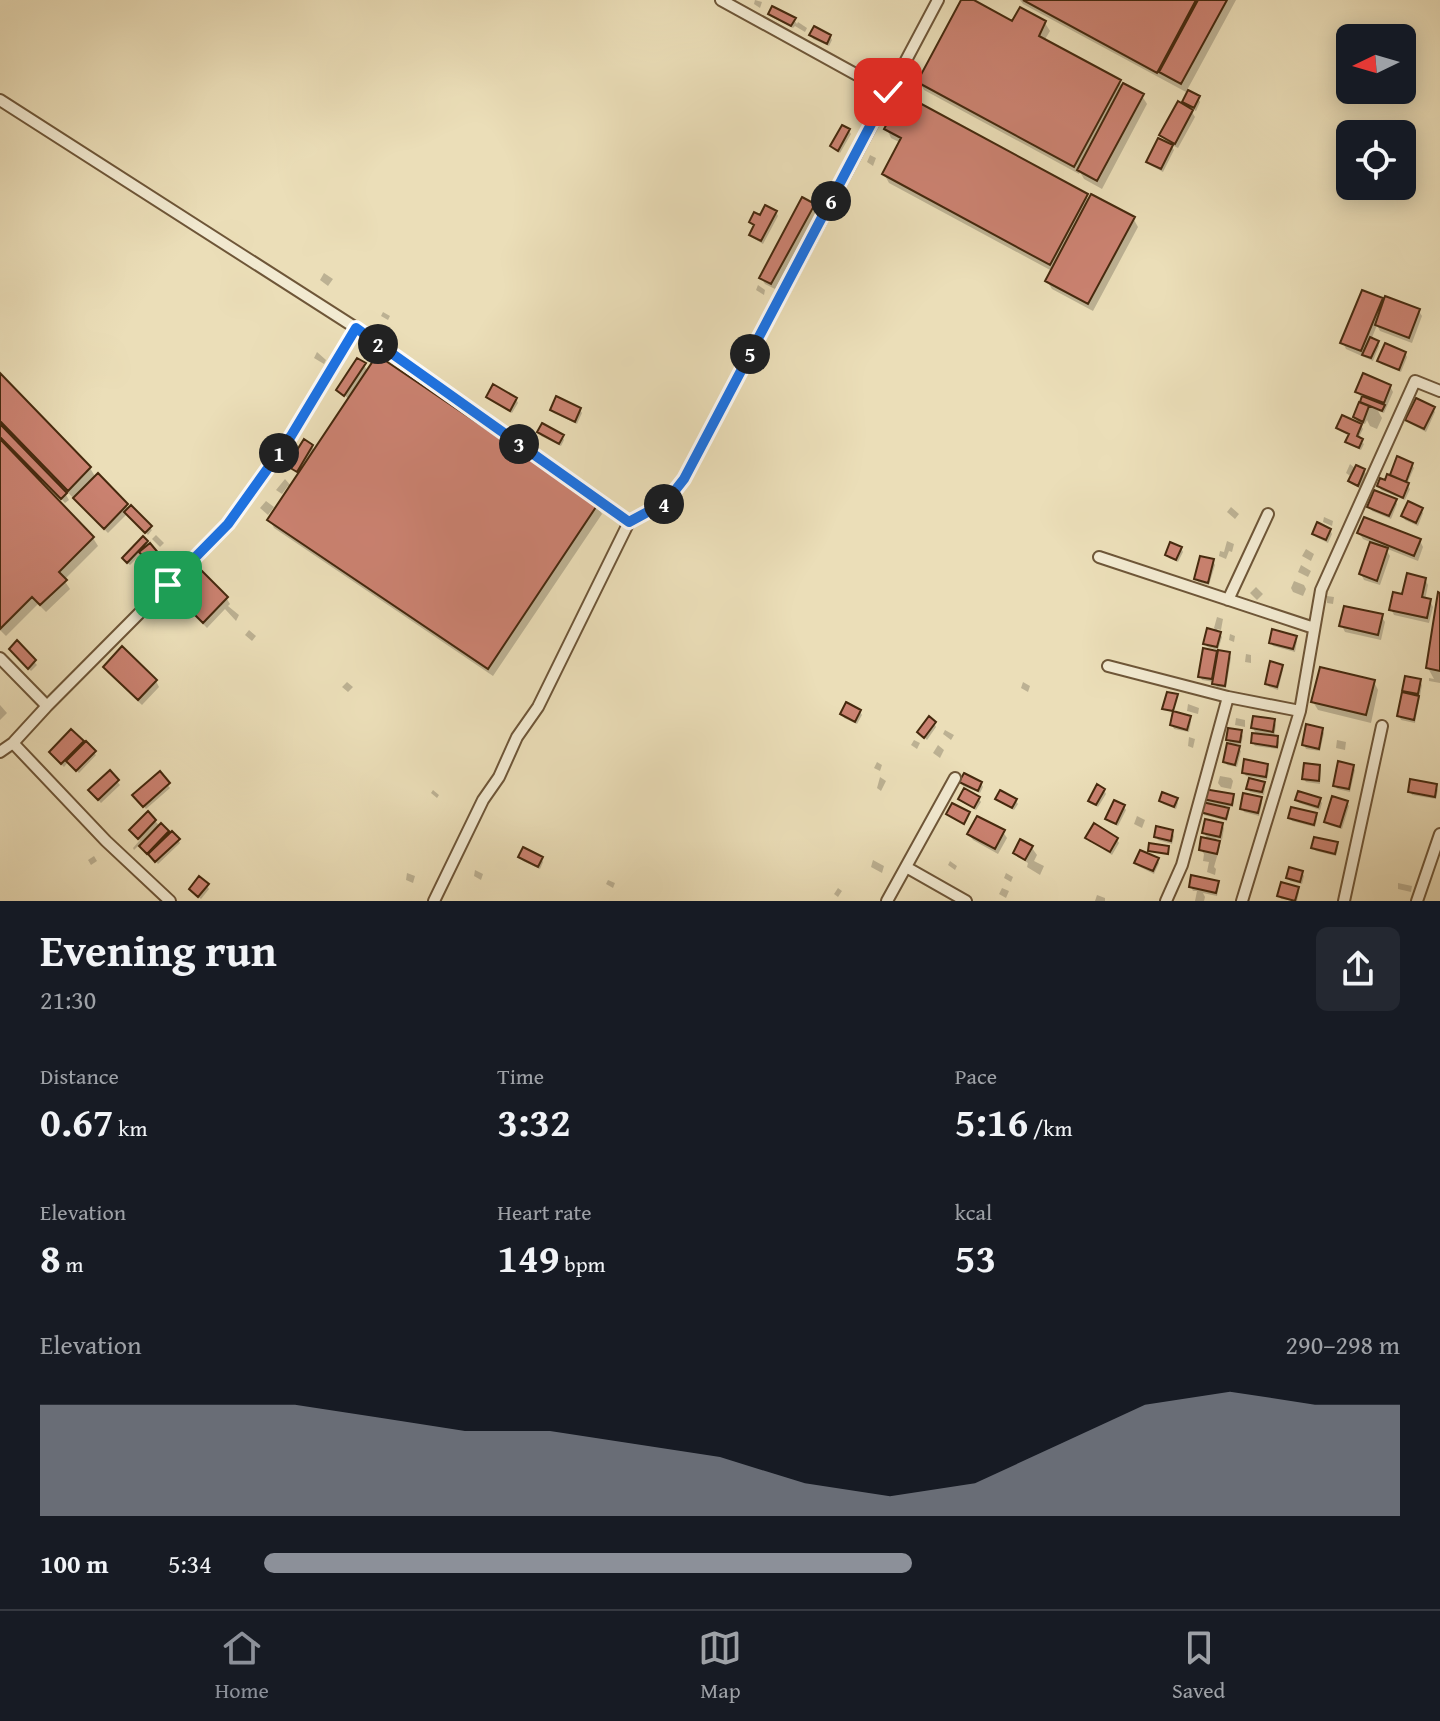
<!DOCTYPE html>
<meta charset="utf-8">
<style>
:root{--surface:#171b24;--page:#242831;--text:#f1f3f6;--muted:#9ea1a6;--line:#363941;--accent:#8c9099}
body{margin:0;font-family:"Gentium Book Plus",serif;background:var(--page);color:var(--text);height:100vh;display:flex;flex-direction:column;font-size:30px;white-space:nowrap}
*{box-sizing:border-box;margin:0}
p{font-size:26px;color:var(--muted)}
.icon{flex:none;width:44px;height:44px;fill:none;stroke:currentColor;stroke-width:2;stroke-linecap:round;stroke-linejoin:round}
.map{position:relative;height:901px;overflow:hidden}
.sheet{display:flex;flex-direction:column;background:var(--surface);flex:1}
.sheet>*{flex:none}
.needle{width:52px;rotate:265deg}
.fabs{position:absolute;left:1336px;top:24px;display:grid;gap:16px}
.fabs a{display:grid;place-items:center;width:80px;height:80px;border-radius:12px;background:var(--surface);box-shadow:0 4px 20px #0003;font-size:40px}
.pin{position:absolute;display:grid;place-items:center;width:68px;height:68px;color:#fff;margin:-34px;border-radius:16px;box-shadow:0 4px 12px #0006}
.km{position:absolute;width:40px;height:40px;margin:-20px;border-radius:50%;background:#222;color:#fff;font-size:22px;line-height:40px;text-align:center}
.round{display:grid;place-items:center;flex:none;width:84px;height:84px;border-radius:12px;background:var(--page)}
.headline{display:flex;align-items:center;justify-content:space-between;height:136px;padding:0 40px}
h1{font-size:44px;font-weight:800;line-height:60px}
.stats{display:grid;grid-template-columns:repeat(3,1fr);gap:12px;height:136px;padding:8px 40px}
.stats div{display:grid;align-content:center}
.stats b{font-size:40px;font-weight:800}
.stats small{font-size:22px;font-weight:400}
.stats p{font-size:22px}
.chart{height:224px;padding:16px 40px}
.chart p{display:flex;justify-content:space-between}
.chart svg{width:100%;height:144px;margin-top:8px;fill:var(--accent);opacity:.7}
ul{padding:0 40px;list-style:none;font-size:26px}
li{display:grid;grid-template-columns:128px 96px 1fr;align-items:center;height:60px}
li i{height:20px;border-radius:10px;background:var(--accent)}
.tab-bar{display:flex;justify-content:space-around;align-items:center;height:112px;border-top:2px solid var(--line);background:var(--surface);font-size:22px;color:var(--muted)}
.tab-bar a{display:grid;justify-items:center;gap:4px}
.tab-bar .on{color:var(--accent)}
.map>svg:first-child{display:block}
</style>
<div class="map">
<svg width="1440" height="901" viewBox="0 0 1440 901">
<rect width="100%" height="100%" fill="#ebdeb8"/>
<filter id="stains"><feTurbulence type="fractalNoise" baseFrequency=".0025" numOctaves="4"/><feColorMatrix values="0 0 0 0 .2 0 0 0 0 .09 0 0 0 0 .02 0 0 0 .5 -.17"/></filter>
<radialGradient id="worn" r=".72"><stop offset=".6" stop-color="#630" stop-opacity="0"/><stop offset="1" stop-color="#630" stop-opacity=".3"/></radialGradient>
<path fill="#0003" d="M755,0L762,2L760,8L754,4Z
M963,0H969L1013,24L1045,23L1050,31L1044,41L1119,82L1123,88L1142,96L1147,104L1102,189L1084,179L1080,172L1079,174L924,90L919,81Z
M1020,0H1236L1186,92L1023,4Z
M770,14L794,20L797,24L798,22L807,28L805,32L795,26L793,28L772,17Z
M811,35L830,36L832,40L829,46L813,39Z
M864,96L870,99L865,111L859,107Z
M1198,98L1200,102L1196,111L1189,107L1195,117L1178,148L1170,144L1174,150L1163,172L1150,165L1148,162L1167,144L1162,135L1189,110L1184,102Z
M887,129L1086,195L1089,201L1133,218L1138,227L1093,311L1052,289L1047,281L1052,271L889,183L884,174L901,143L891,138Z
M849,131L851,134L840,153L832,146Z
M870,155L876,158L873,166L867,162Z
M813,205L817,211L775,289L765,284L761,278Z
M776,212L778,216L763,244L753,238L751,235L756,227L751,222Z
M324,273L333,279L328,286L320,280Z
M758,285L765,290L764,295L756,290Z
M1381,300L1384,305L1418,310L1422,316L1412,343L1380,331L1377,325L1371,340L1377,342L1379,346L1373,361L1346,349L1343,343Z
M383,312L390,316L388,320L381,316Z
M317,352L326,360L324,364L314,358Z
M1405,353L1407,357L1401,372L1381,364L1379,361Z
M378,357L597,506L602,514L493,676L274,528L270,520L291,488L288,486L282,494L276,490L285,479L292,487L300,474L289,466L312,447L315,452L350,400L338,390L364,365L368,372Z
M0,376L90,468L96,478L152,530L148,535L127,514L108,533L79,504L74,496L73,498L63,487L62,488L69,500L65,503L43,480L40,483L93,538L98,546L64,580L70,589L46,612L38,604L6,636L0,630Z
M1390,386L1393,392L1384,413L1378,411L1382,418L1377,429L1370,426L1367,420L1365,424L1358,421L1363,429L1358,439L1364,444L1361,450L1350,445L1348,442L1350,436L1340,431L1338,428L1359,424L1355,417L1363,399L1357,392Z
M488,397L516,399L518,403L512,413L490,400Z
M552,409L580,410L582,413L577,424L554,413Z
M1433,409L1435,412L1426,432L1409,423L1407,420Z
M539,432L562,436L564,440L561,446L541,436Z
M1398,459L1412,465L1414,468L1407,484L1410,489L1405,500L1381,490L1379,486L1391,478Z
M1350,464L1356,469L1364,471L1366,474L1360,488L1352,484L1350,481L1352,477L1346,473Z
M266,501L274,507L268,515L260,508Z
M1395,501L1397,504L1391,519L1372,511L1369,507Z
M1231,507L1239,514L1235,519L1227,512Z
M1421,510L1423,513L1418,526L1405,520L1403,516Z
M1324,517L1333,521L1332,526L1323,522Z
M1330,530L1332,534L1328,543L1316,537L1314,534Z
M1359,533L1420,541L1423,547L1418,561L1385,548L1390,556L1380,585L1364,580L1361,574L1372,543L1363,539Z
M156,535L164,543L160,547L152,539Z
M143,538L161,560L153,567L142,553L130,565L126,562Z
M1227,541L1234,544L1232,552L1229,551L1226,559L1219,556L1220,551L1224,552Z
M1181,548L1183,552L1178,562L1169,558L1167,555Z
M1306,549L1314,554L1311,561L1302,556Z
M1213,561L1215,565L1209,585L1198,582L1196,578Z
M1301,565L1311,571L1308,577L1298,572Z
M200,571L227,599L230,604L228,606L239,615L236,621L225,609L207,628L180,600L177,594Z
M1425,579L1428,585L1425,600L1430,601L1433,607L1429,623L1394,615L1391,609L1403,597Z
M1294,581L1304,585L1306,589L1303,596L1293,592L1291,588Z
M1256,587L1263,594L1257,600L1250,593Z
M1440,595V683L1429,681V678L1434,679L1428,668Z
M1327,596L1334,597L1333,604L1327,603Z
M1381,616L1385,622L1381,640L1345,632L1342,626Z
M1217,617L1223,619L1221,630L1217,629L1222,637L1218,650L1207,647L1205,643L1217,633L1214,628Z
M249,630L256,636L252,641L245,635Z
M1230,634L1235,636L1234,642L1229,640Z
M1295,637L1297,641L1295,652L1273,646L1271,643Z
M17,643L37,665L31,671L13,653Z
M1204,651L1229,654L1231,658L1226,688L1217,687L1214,682L1202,680L1200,676Z
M1246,654L1251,655V663L1245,662Z
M1281,666L1283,670L1278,690L1269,687L1267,684Z
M105,667L156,681L159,687L142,705L108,673Z
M1406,678L1420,681L1422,685L1415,723L1401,720L1399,716Z
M347,682L353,687L348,692L342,687Z
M1023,682L1030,686L1028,692L1021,688Z
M1374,682L1378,690L1371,723L1318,710L1313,702Z
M1188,704L1199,708L1198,714L1187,711Z
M0,705L7,713L0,720Z
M860,712L862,715L857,724L844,718L842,714Z
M1166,712L1189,718L1191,721L1189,732L1174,729L1172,725L1175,714Z
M1236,718L1245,720V727L1235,725Z
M1274,721L1276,725L1274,738H1277L1279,742L1278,749L1255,746L1253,743L1257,736L1253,728Z
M934,723L936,727L927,740L919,732Z
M1321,729L1324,733L1320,751L1306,749L1304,745Z
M945,730L954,735L951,740L943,734Z
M71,732L96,755L79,773L68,762L64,767L53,756Z
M1240,732L1243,736L1241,745L1236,744L1241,751L1237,767L1227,765L1225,762L1232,746L1228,739Z
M1189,737L1195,739L1193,748L1188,746Z
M914,740L920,743L917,749L911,745Z
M1337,740L1346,742L1345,750L1336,748Z
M938,745L944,750L940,758L933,753Z
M877,762L882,765L880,771L874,768Z
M1267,766L1269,769L1267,780L1251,777L1250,781L1263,783L1265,787L1264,795L1250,792L1248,789L1251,777L1246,776L1244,773Z
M1319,766L1321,770L1320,784L1306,782L1304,779Z
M1353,767L1355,770L1350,792L1337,789L1335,785Z
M110,773L120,785L101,803L93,794Z
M159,774L170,788L146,809L137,799Z
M1220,776L1231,778L1233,781L1231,789L1221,787L1218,783Z
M880,777L886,781L881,791L877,788Z
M961,782L981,783L983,787L980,793L963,786Z
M1436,786L1438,790L1436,799L1412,795L1410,791Z
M433,790L439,795L437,798L431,793Z
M1104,790L1106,794L1098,807L1090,801Z
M1232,796L1234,799L1233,807L1225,806L1229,813L1227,821L1204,815L1202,812L1208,805L1205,799Z
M960,799H979L981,802L976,810L962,802Z
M998,799L1016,801L1018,804L1014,810L1000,802Z
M1176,799L1178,803L1176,809L1163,804L1161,801Z
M1260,799L1262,803L1259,816L1244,812L1242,808Z
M1319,799L1322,803L1320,810L1299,803L1297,800Z
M1346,802L1349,806L1342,829L1329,825L1326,822Z
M1124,807L1126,810L1118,826L1109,822L1107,819Z
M1315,815L1317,819L1315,827L1292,821L1290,818Z
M1137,816L1145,820L1142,828L1134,824Z
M155,821L170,836L178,840L180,843L158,864L140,844L134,850L133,848L140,840L133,834Z
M1222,825L1224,828L1222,840L1216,838L1220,846L1214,867L1216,869L1215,875L1207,872L1209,862L1203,861L1204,854L1201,850L1208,840L1204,833Z
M1003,832L1007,838L998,854L973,840L969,834Z
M1172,832L1174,836L1172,844L1158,840L1156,837Z
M1088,838L1117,840L1119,843L1112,855L1090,841Z
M1336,844L1338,848L1336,856L1316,851L1313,848Z
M1032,848L1037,855L1034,861L1044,866L1040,875L1027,867L1028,863L1017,856L1015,853Z
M94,856L97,861L91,865L88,860Z
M520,857L541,858L543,862L540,869L523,861Z
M873,860L884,866L882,873L871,867Z
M1157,860L1159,863L1154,874L1138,866L1136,863Z
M950,861L957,866L955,870L948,865Z
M475,870L483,874L481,880L474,876Z
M407,873L415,876L413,883L406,880Z
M1006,873L1013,877L1011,882L1004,878Z
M1302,873L1304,876L1302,884L1290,881L1288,878Z
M608,880L615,883L613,888L606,884Z
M1217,882L1219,886L1217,896L1203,893L1205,897L1204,901H1195L1197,891H1193L1191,887Z
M1398,883L1412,886L1411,892L1398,889Z
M207,886L209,889L201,899L193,893Z
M838,888L842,891L838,897L834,894Z
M1002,888L1009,891L1006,898L999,894Z
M1297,889L1299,892L1297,901L1281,899L1279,895Z
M1097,895L1105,898V901H1095Z"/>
<path fill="#cb8271" stroke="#45290e" stroke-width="2" d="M961,0H974L1012,21L1020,7L1046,21L1039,36L1121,80L1074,167L917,82Z
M1023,0H1196L1157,73Z
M1198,0H1227L1181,84L1159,72Z
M772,6L796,18L791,26L768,14Z
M814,26L831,35L827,44L809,35Z
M1123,83L1144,94L1097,181L1077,170Z
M1188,90L1200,96L1194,108L1182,102Z
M903,94L1088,194L1050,265L882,174L901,138L884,129Z
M1178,101L1193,110L1175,144L1159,135Z
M842,125L850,129L838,151L830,146Z
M1158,138L1173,145L1161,169L1146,162Z
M1091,194L1135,217L1088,304L1045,281Z
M802,197L815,204L771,284L759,278Z
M765,205L777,211L761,241L749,235L754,225L749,222L754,212L760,215Z
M1362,290L1383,298L1361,351L1340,343Z
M1385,296L1420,309L1409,338L1375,325Z
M1370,337L1379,341L1371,358L1362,355Z
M1385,343L1406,352L1399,370L1377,361Z
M377,355L598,504L488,669L267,520Z
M357,358L366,363L344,396L336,390Z
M0,373L91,467L68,491L0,421Z
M1363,373L1391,385L1384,403L1355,392Z
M493,384L517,398L510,411L486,397Z
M556,396L581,408L575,422L550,410Z
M1362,396L1385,405L1382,411L1360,402Z
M1416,398L1435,407L1424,429L1405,420Z
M1359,402L1369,406L1363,422L1353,417Z
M1342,415L1362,424L1357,436L1363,439L1359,448L1345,442L1349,434L1336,428Z
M542,423L564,435L559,444L537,432Z
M0,424L67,493L61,499L0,437Z
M0,439L94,537L59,572L67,580L40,605L32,597L0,629Z
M304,439L313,445L297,472L287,466Z
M1397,456L1413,463L1406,482L1390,475Z
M1356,465L1365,469L1358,486L1348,481Z
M98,473L128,504L104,529L73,498Z
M1387,474L1409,483L1403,498L1377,486L1380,478L1385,480Z
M1374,490L1397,499L1389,516L1367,507Z
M1408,501L1423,508L1416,523L1401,516Z
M131,505L152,526L145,533L124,512Z
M1364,517L1421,539L1414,556L1357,533Z
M1317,522L1331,529L1326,540L1312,534Z
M143,536L148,541L127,563L122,558Z
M1170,542L1182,547L1176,560L1165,555Z
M1370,542L1388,548L1377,581L1359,574Z
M150,543L160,555L150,564L139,552Z
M1200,556L1214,559L1208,583L1194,579Z
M200,569L228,597L203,623L174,594Z
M1407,573L1426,578L1422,597L1431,599L1427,618L1389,610L1393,592L1402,594Z
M1438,592L1440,593V671L1426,668Z
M1344,606L1383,614L1378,635L1339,626Z
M1207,628L1221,632L1217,647L1203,644Z
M1272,629L1297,636L1293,649L1269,643Z
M17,640L36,660L28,669L9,649Z
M122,646L157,680L138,700L103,667Z
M1203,648L1217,651L1212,679L1198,677Z
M1218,650L1230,652L1225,686L1212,684Z
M1270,661L1283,665L1277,687L1265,684Z
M1320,667L1375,680L1366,715L1311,702Z
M1405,676L1421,679L1418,694L1402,691Z
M1167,692L1178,694L1173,711L1162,709Z
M1402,692L1419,696L1414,720L1397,716Z
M846,702L861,710L855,722L840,714Z
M1173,711L1191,716L1187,730L1170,725Z
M929,716L936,722L924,738L917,732Z
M1253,716L1275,719L1273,732L1251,728Z
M1306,724L1323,728L1319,749L1302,745Z
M1228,728L1242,730L1240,742L1226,740Z
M71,729L84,741L61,764L49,752Z
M1252,733L1278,736L1277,747L1251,743Z
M86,741L96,751L76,771L66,761Z
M1227,743L1240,746L1235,765L1223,762Z
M1244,759L1268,764L1266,777L1242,773Z
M1338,761L1354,765L1349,789L1333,786Z
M1304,763L1320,765L1319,781L1302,779Z
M110,770L119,780L98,800L88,790Z
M160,771L170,783L143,807L132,795Z
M964,773L982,782L978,791L959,782Z
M1249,778L1265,782L1262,792L1246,789Z
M1410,779L1437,784L1435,797L1408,792Z
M1097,784L1105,789L1096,805L1088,801Z
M964,788L980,797L974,808L958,799Z
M1204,789L1234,794L1232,805L1203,799Z
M1000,790L1017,799L1012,808L995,799Z
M1298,791L1321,798L1318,807L1295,800Z
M1162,792L1178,798L1174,807L1159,801Z
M1243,793L1262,797L1258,813L1240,809Z
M1332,796L1348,801L1340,827L1324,822Z
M1114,800L1125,805L1116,824L1105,819Z
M1202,802L1229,808L1226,819L1200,812Z
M952,803L970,812L964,824L946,814Z
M1291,807L1317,813L1314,825L1288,818Z
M148,811L156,820L138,839L129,830Z
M977,816L1005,830L995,849L967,834Z
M1205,819L1223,823L1220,837L1202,833Z
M161,823L169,831L147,854L139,846Z
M1094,823L1118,838L1110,852L1085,838Z
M1156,826L1173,830L1171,841L1154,837Z
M172,831L180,839L155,862L148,854Z
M1201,837L1220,841L1217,854L1199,850Z
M1314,837L1338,842L1335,854L1311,848Z
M1020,839L1033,846L1025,860L1013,853Z
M1149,843L1169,846L1168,854L1148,851Z
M523,847L543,857L538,867L518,857Z
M1140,850L1159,858L1153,871L1134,863Z
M1289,867L1303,871L1300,882L1286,878Z
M1191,875L1219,881L1216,893L1189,887Z
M199,876L209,884L198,897L189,889Z
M1281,882L1299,887L1295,901L1277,896Z"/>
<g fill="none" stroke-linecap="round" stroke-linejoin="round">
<g stroke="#6e5638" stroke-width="14">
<path id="minor" d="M721,0L888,92
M0,100L356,328L629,522
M1099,557L1314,628
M1228,600L1268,514
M0,658L47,706
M1108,666L1228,697
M13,743L106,841L170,901
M0,752L13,743L47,706L228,524L291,436L356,328
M906,867L966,901
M434,901L483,800L499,777L517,737L538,707L629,522L666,502L684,479L938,0
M887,901L955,778
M1166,901L1182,865L1228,697L1300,711
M1242,901L1300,711L1321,590L1415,381L1440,391
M1344,901L1382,726
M1417,901L1440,834"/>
</g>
<use href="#minor" stroke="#f2ead1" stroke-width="10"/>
</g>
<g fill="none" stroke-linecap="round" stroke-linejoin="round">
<g stroke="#fff" stroke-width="16">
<path id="route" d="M168,585L228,524L291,436L356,328L629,522L666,502L684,479L888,92"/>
</g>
<use href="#route" stroke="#1a73e8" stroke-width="10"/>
</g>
<rect width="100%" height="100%" filter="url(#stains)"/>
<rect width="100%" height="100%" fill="url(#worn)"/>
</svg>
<div class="fabs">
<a><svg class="needle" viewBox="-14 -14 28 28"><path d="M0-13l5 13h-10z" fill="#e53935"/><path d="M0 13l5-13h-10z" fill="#9ea1a6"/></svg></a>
<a><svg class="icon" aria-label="locate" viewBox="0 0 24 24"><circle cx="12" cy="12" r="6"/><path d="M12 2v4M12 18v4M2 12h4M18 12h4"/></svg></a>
</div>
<div class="pin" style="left:168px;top:585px;background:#1e9e55"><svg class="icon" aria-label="arrive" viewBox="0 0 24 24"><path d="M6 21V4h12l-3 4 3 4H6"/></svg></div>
<div class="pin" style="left:888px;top:92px;background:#d93025"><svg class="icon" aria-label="check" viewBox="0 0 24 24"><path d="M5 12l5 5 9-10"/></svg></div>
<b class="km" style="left:279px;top:453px">1</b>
<b class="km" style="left:378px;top:344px">2</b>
<b class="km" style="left:519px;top:444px">3</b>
<b class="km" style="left:664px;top:504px">4</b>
<b class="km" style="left:750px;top:354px">5</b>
<b class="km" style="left:831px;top:201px">6</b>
</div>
<section class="sheet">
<div class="headline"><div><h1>Evening run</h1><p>21:30</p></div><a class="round"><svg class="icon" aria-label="share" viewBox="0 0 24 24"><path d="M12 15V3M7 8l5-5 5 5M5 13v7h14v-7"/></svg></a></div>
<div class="stats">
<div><p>Distance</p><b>0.67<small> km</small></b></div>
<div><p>Time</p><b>3:32</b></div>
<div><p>Pace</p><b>5:16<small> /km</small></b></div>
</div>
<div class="stats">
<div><p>Elevation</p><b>8<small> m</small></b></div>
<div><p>Heart rate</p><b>149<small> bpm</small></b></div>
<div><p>kcal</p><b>53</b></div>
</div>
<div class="chart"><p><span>Elevation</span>290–298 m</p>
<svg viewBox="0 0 160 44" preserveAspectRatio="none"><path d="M0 44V10L10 10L20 10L30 10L40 14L50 18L60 18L70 22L80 26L90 34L100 38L110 34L120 22L130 10L140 6L150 10L160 10V44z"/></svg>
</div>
<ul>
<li><b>100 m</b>5:34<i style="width:57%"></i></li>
</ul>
</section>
<nav class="tab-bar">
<a class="on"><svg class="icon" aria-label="home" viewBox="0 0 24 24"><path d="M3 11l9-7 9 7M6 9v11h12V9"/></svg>Home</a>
<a><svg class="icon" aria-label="map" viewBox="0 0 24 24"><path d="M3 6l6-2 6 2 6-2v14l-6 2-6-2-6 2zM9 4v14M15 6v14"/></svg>Map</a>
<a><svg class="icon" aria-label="saved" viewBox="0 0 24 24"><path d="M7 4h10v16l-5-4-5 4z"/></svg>Saved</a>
</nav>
